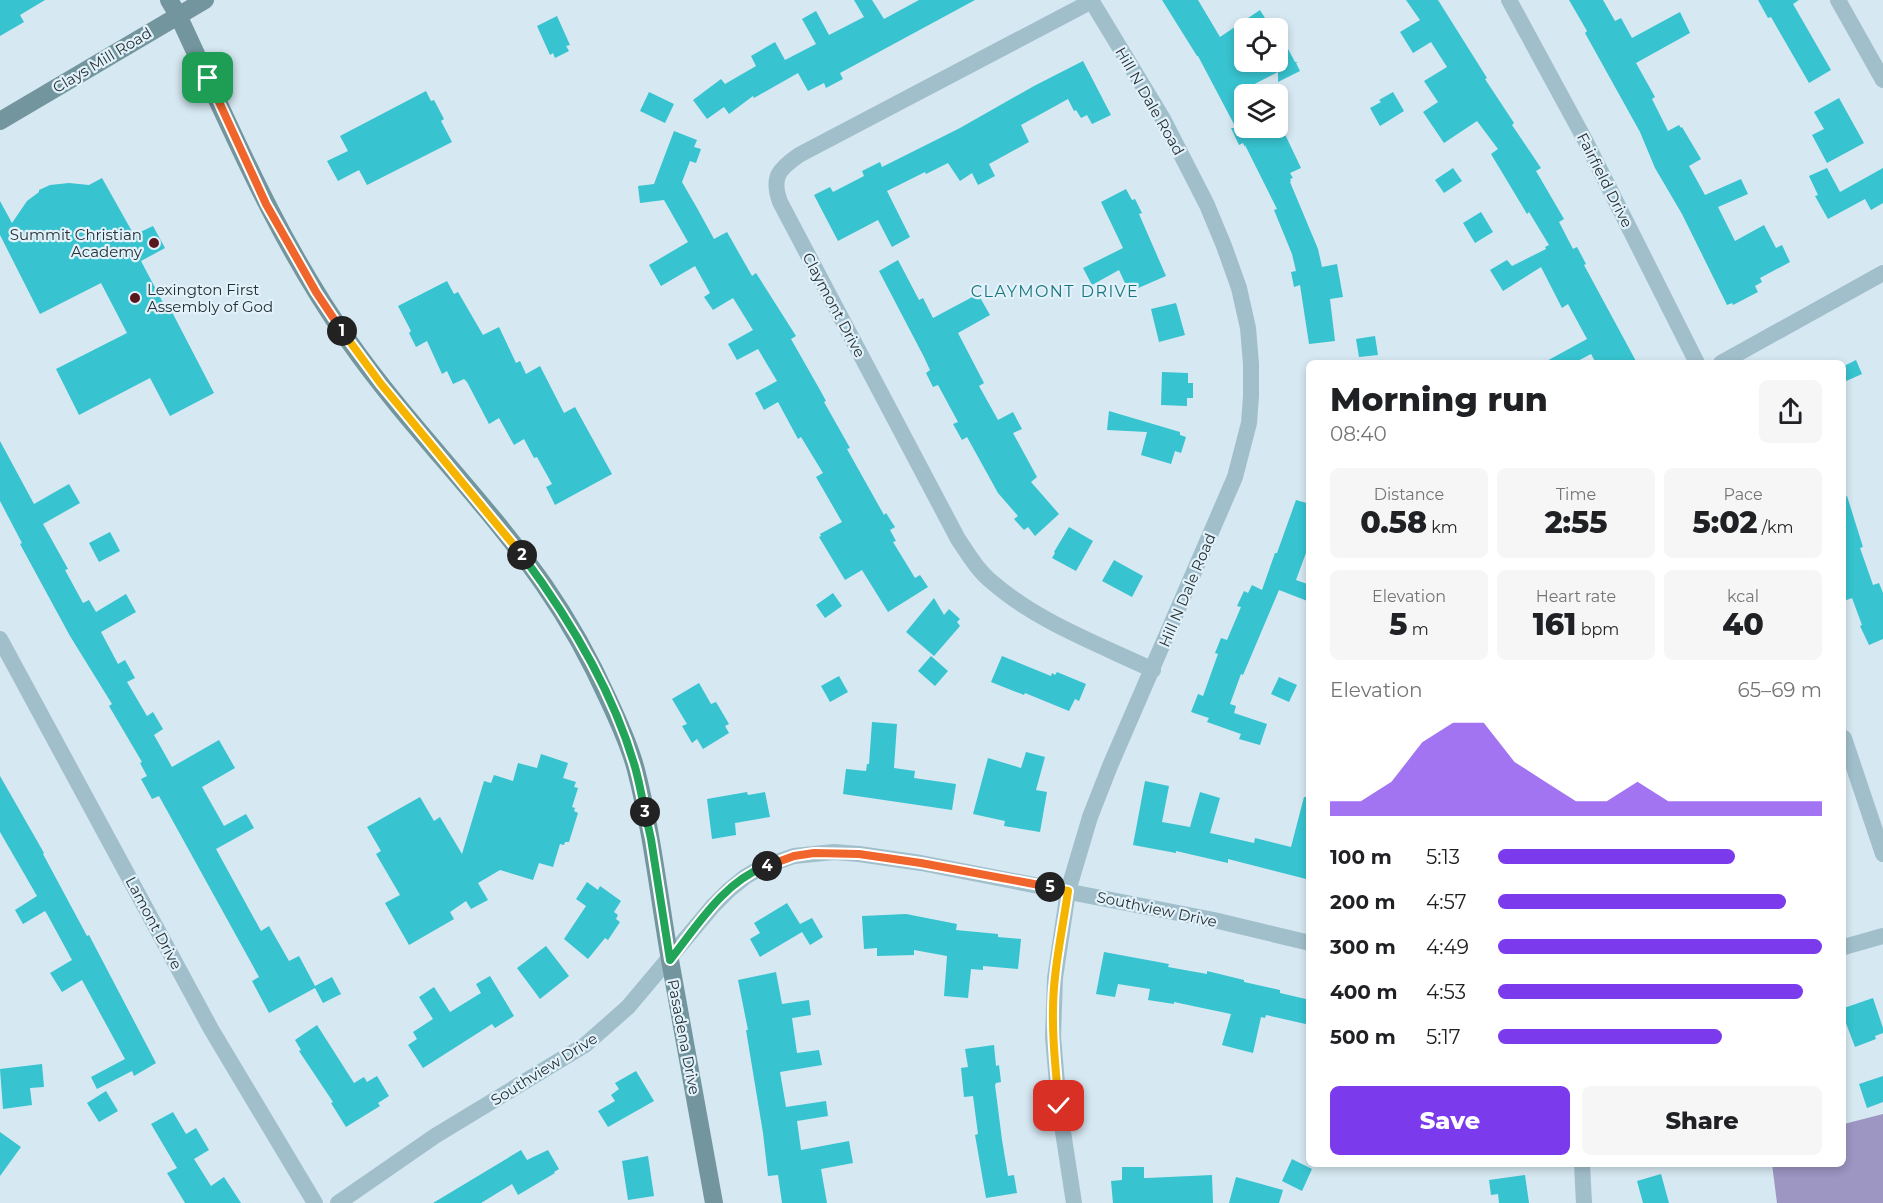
<!DOCTYPE html>
<meta charset="utf-8">
<style>
:root{--surface:#fff;--page:#f6f6f6;--text:#202124;--muted:#757577;--accent:#7c3aed}
body{margin:0;font-family:Montserrat,sans-serif;background:var(--page);color:var(--text);height:100vh;display:flex;flex-direction:column;font-size:22px;white-space:nowrap}
*{box-sizing:border-box;margin:0}
p{font-size:20px;color:var(--muted)}
.icon{flex:none;width:33px;height:33px;fill:none;stroke:currentColor;stroke-width:2;stroke-linecap:round;stroke-linejoin:round}
.map{position:relative;flex:1;overflow:hidden}
.drawer{position:absolute;left:1306px;top:360px;width:540px;height:807px;display:flex;flex-direction:column;background:var(--surface);border-radius:9px;box-shadow:0 3px 9px #0003}
.drawer>*{flex:none}
.buttons{position:absolute;left:1234px;top:18px;display:grid;gap:12px}
.buttons a{display:grid;place-items:center;width:54px;height:54px;border-radius:9px;background:var(--surface);box-shadow:0 3px 9px #0003;font-size:30px}
.pin{position:absolute;display:grid;place-items:center;width:51px;height:51px;color:#fff;margin:-26px;border-radius:12px;box-shadow:0 3px 9px #0006}
.km{position:absolute;width:30px;height:30px;margin:-15px;border-radius:50%;background:#222;color:#fff;font-size:16px;line-height:30px;text-align:center}
.round{display:grid;place-items:center;flex:none;width:63px;height:63px;border-radius:9px;background:var(--page)}
.headline{display:flex;align-items:center;justify-content:space-between;height:102px;padding:0 24px}
h1{font-size:33px;font-weight:800;line-height:45px}
.figures{display:grid;grid-template-columns:repeat(3,1fr);gap:9px;height:102px;padding:6px 24px}
.figures div{display:grid;align-content:center;border-radius:9px;background:var(--page);text-align:center}
.figures b{font-size:30px;font-weight:800}
.figures small{font-size:16px;font-weight:400}
.figures p{font-size:16px}
.chart{height:168px;padding:12px 24px}
.chart p{display:flex;justify-content:space-between}
.chart svg{width:100%;height:108px;margin-top:6px;fill:var(--accent);opacity:.7}
.cta{display:flex;gap:12px;margin-top:auto;padding:12px 24px}
.cta a{flex:1;height:69px;border-radius:9px;background:var(--accent);color:#fff;font-size:24px;font-weight:800;line-height:69px;text-align:center}
.cta a+a{background:var(--page);color:var(--text)}
ul{padding:0 24px;list-style:none;font-size:20px}
li{display:grid;grid-template-columns:96px 72px 1fr;align-items:center;height:45px}
li i{height:15px;border-radius:8px;background:var(--accent)}
.map>svg:first-child{display:block}
</style>
<div class="map">
<svg width="1883" height="1203" viewBox="0 0 1883 1203">
<rect width="100%" height="100%" fill="#d6e8f2"/>
<path fill="#9d95c2" d="M1883,1114V1203H1777L1772,1164H1844V1124Z"/>
<path fill="#37c3cf" d="M0,0H45L20,15L24,22L0,36Z
M854,0H872L884,19L919,0H975L840,73L843,79L826,88L824,83L808,91L798,73L754,98L753,96L729,114L724,107L707,119L693,100L721,79L725,84L756,66L751,56L775,42L785,60L816,44L802,19L816,11L829,35L864,17Z
M1162,0H1198L1220,37L1260,10L1268,23L1260,28H1245V62H1278V30L1295,62H1298L1296,63L1300,71L1278,82V72L1245,89V128H1282L1301,168L1290,173L1293,178L1290,179L1291,181L1290,182L1318,249L1322,267L1337,264L1343,297L1330,299L1335,341L1309,344L1300,285L1294,287L1291,272L1296,271L1292,254L1274,210L1277,209L1245,145V147L1243,143L1239,145L1231,128H1236L1198,56H1197Z
M1406,0H1438L1487,78L1485,79L1514,123L1512,125L1541,168L1536,171L1564,219L1559,222L1573,249L1577,247L1586,264L1584,265L1637,363H1596L1591,354L1574,363H1543L1587,339L1568,304L1562,308L1541,267L1503,291L1490,270L1507,260L1512,266L1546,249L1545,247L1549,245L1529,212L1527,214L1491,154L1498,149L1477,121L1444,143L1423,112L1438,102L1424,81L1447,67L1431,42L1413,53L1400,32L1420,20Z
M1569,0H1603L1615,21L1621,18L1632,38L1680,12L1690,33L1636,63L1655,97L1652,99L1668,131L1679,125L1681,128L1682,127L1701,159L1689,166L1705,195L1741,179L1748,194L1718,207L1735,241L1764,225L1776,248L1782,245L1790,262L1760,278L1762,282L1755,286L1758,292L1733,305L1732,303L1727,305L1682,214L1655,168L1640,132L1585,33L1587,31Z
M1758,0H1799L1793,4L1831,70L1809,83L1771,17L1768,18Z
M557,16L570,45L566,46L569,51L555,58L553,53L550,55L537,26Z
M1083,61L1111,115L1092,124L1087,115L1081,118L1076,110L1074,111L1068,99L1021,125L1029,142L989,164L995,176L978,185L972,173L960,181L948,163L926,174L925,172L887,191L910,237L892,247L878,220L838,241L814,195L830,187L833,192L864,176L862,171L880,162L882,167L960,128L1034,86Z
M426,91L431,101L434,100L444,119L441,121L452,142L367,185L359,170L338,181L327,161L348,151L340,136Z
M649,92L674,104L665,123L640,111Z
M1393,92L1404,111L1380,126L1370,108L1381,102L1379,100Z
M1839,98L1864,143L1827,163L1812,135L1824,129L1814,112Z
M674,131L697,140L694,147L701,149L696,163L690,161L682,182L697,208L714,239L727,232L752,276L756,273L796,336L791,339L820,390L826,401L824,402L850,448L847,449L884,515L886,513L895,527L890,530L896,541L893,542L915,578L920,575L928,587L888,612L862,570L845,580L819,537L821,536L820,534L842,522L816,477L823,473L801,437L798,439L778,402L764,410L755,393L777,381L758,349L737,360L728,344L753,330L733,298L713,310L704,297L710,293L695,266L661,286L649,265L688,242L664,200L640,203L638,186L654,184Z
M1453,168L1462,181L1444,193L1435,180Z
M1827,168L1840,192L1883,168V203L1871,210L1865,199L1828,219L1815,196L1818,195L1809,176Z
M102,178L134,235L153,226L165,248L141,261L169,314L172,312L214,393L170,416L150,378L79,415L56,369L127,333L101,283L40,314L0,235V201L12,223L27,201L39,192V190L50,185L69,183L89,185Z
M1126,189L1132,200L1135,199L1142,213L1139,214L1166,276L1129,292L1119,270L1092,285L1083,268L1123,248L1101,202Z
M1481,212L1493,232L1475,243L1463,223Z
M898,260L919,300L923,298L933,318L978,294L990,315L958,333L984,383L979,386L998,420L1013,412L1022,429L1013,433L1037,477L1031,482L1059,514L1035,536L1028,527L1024,530L1014,519L1018,516L998,493L967,437L962,440L953,424L958,422L938,385L933,387L926,373L930,370L924,357L879,271Z
M447,281L454,294L458,292L483,335L499,327L516,363L520,361L526,374L540,366L564,413L575,407L612,474L555,505L546,487L552,484L537,457L534,458L524,439L514,445L499,418L489,424L467,382L464,379L453,384L447,371L442,374L427,341L416,347L409,333L411,331L398,306Z
M1176,303L1185,335L1159,342L1151,309Z
M1375,336L1378,355L1359,357L1356,339Z
M1856,360L1862,374L1844,382V366Z
M1162,372L1188,373V383H1193V398H1187V406L1161,405Z
M1109,411L1180,432V435L1186,437L1181,453L1175,451L1171,464L1141,455L1147,432L1107,430Z
M0,441L34,504L69,484L80,503L43,524L68,569L65,570L83,603L89,600L96,612L126,594L136,612L101,632L118,664L125,660L135,678L127,682L147,716L153,712L163,729L154,735L172,767L219,740L235,768L202,787L224,826L246,814L254,828L216,849L261,931L269,926L289,961L299,956L315,986L332,977L341,994L323,1003L315,988L269,1013L252,981L259,977L159,796L152,799L141,779L147,776L140,763L142,762L109,706L112,704L70,636L20,544L22,543L0,501Z
M1847,496L1863,547L1860,548L1873,585L1879,583L1883,593V639L1869,645L1860,626L1862,625L1852,598L1844,601V497Z
M1296,500L1310,504V542L1296,580L1310,585V602L1279,590L1243,675L1241,674L1230,704L1236,706L1234,713L1267,724L1260,745L1239,739L1241,734L1207,722L1209,718L1191,712L1198,694L1203,696L1218,654L1215,653L1221,638L1227,640L1241,607L1237,606L1244,591L1248,593L1252,585L1262,590L1275,553H1277Z
M1069,527L1093,541L1076,571L1052,558L1055,553L1054,552Z
M110,532L120,551L99,562L89,543Z
M1114,560L1143,576L1132,597L1102,581Z
M833,593L842,606L825,618L816,605Z
M934,598L944,615L949,609L960,619L957,622L960,626L934,656L906,632Z
M931,656L948,671L935,686L918,671Z
M1002,656L1051,676L1052,673L1055,675L1057,672L1086,684L1079,701L1075,699L1069,711L1025,693L1024,695L991,682Z
M839,676L848,692L830,702L821,686Z
M1279,677L1297,685L1289,702L1271,694Z
M699,683L711,704L716,702L729,724L725,726L729,733L703,749L697,739L692,743L682,726L687,724L672,699Z
M872,722L897,724L894,768L915,771L914,778L956,784L952,810L843,794L846,769L866,771L867,764H869Z
M1026,752L1045,757L1036,790L1047,792L1040,832L1004,826L1005,821L973,814L988,758L1021,768Z
M541,754L568,763L563,778L576,782L574,787L578,788L572,807L575,808L574,811L578,813L569,842H565L564,845L560,844L553,867L539,863L533,880L500,870L478,883L488,900L471,909L466,901L450,912L454,919L409,945L385,903L400,895L376,854L381,851L367,827L420,797L434,821L440,817L462,854L484,781L491,783L494,775L513,781L518,763L537,768Z
M0,776L44,853L43,854L87,936L89,935L156,1063L134,1076L132,1071L97,1089L91,1077L125,1059L82,980L62,992L50,973L72,960L47,914L45,911L23,924L15,910L37,896L0,832Z
M1145,781L1169,786L1162,822L1190,827L1200,792L1220,798L1210,833L1254,843L1255,838L1291,847L1304,797H1310V880L1228,859V863L1176,851V853L1133,845Z
M747,792L748,795L765,792L770,817L735,823L736,835L712,839L707,799Z
M587,882L598,890L600,886L621,901L614,912L618,915L616,919L620,922L608,940L605,938L588,959L564,939L586,906L576,899Z
M787,903L800,924L812,918L823,937L810,945L802,932L760,957L750,939L760,933L754,923Z
M906,914L957,924L956,930L998,934V937L1021,939L1018,969L983,966V970L971,969L968,998L944,996L947,956L914,950V955L877,956V948L864,949L862,916Z
M546,946L569,976L540,999L517,968Z
M1104,952L1169,964L1168,967L1207,974V971L1244,980V982L1280,990V993L1310,1000V1025L1266,1015L1265,1018L1261,1017L1253,1053L1222,1045L1231,1014L1174,1002V1004L1148,1000L1150,989L1118,984L1115,997L1096,994Z
M776,972L782,1004L809,1000L811,1015L792,1018L797,1053L819,1050L822,1065L780,1072L786,1107L826,1101L828,1116L797,1121L801,1150L849,1141L853,1163L821,1169L827,1203H782L778,1175L768,1176L763,1133L746,1030H748L738,980Z
M490,976L514,1016L495,1028L492,1024L423,1068L408,1045L417,1039L413,1032L433,1019L419,997L434,987L450,1012L481,993L476,984Z
M1873,998L1883,1028V1033L1875,1036L1876,1039L1855,1047L1844,1018V1008Z
M317,1025L354,1083L364,1077L367,1082L377,1076L389,1096L378,1103L380,1106L346,1127L331,1103L333,1102L299,1051L301,1050L295,1040Z
M994,1045L996,1066L999,1065L1001,1082L996,1083L995,1085L1002,1140L1008,1176L1014,1175L1017,1193L986,1198L975,1135L978,1134L973,1096L964,1097L961,1068L968,1067L965,1049Z
M42,1064L44,1087L30,1088L32,1105L3,1109L0,1069Z
M636,1071L654,1101L608,1127L598,1111L615,1101L611,1095L619,1089L615,1083Z
M1883,1076V1102L1867,1108L1859,1084Z
M106,1091L118,1111L99,1122L87,1103Z
M173,1112L186,1134L196,1128L209,1150L194,1159L211,1186L224,1177L241,1203H185L167,1173L177,1168L151,1124Z
M0,1132L21,1147L0,1176Z
M521,1150L527,1160L548,1150L559,1169L554,1172L555,1173L518,1195L512,1184L481,1203H433Z
M648,1156L654,1196L628,1200L622,1161Z
M1292,1159L1312,1169L1302,1191L1282,1181Z
M1122,1167H1144V1178H1147L1212,1175L1213,1203H1113L1111,1181L1122,1180Z
M1661,1174L1669,1203H1643L1637,1181Z
M1525,1175L1529,1203H1499L1498,1194L1491,1195L1489,1180Z
M1236,1177L1283,1190L1279,1203H1229Z"/>
<g fill="none" stroke-linecap="round" stroke-linejoin="round">
<path stroke="#a1bfcb" stroke-width="16" d="M1509,0L1585,140L1697,363
M1838,0L1883,80
M1092,1L799,155C779,169 771,177 780,202L958,539C968,554 978,571 992,582C1038,622 1098,644 1153,670
M1721,363L1883,273
M0,639L211,1029L315,1203
M1844,738L1883,854
M1844,947L1883,936
M1582,1164L1584,1203
M338,1203L435,1136L585,1045L628,1007L713,906L729,890L745,877L762,867L794,856L834,852L859,854L921,863L1214,920L1310,943
M1074,1203L1059,1106L1053,1037L1055,978L1068,891L1090,817L1110,766L1235,477L1249,423L1251,396V364L1248,328L1239,288L1224,246L1207,205L1163,119L1091,0"/>
<path stroke="#73969e" stroke-width="18" d="M169,0L178,15C230,126 277,240 348,340C408,426 484,499 544,585C569,621 591,661 609,701C619,723 630,746 636,770C652,832 659,897 670,960C684,1041 700,1122 714,1203
M0,121L205,0"/>
</g>
<g fill="none" stroke-linecap="round" stroke-linejoin="round">
<g stroke="#fff" stroke-width="12">
<path id="split-1" d="M208,78L266,204L316,292L342,331"/>
</g>
<g stroke="#fff" stroke-width="12">
<path id="split-2" d="M342,331L381,384L522,555"/>
</g>
<g stroke="#fff" stroke-width="12">
<path id="split-3" d="M522,555C569,618 613,691 635,767C639,781 642,797 645,812"/>
</g>
<g stroke="#fff" stroke-width="12">
<path id="split-4" d="M645,812L651,839L670,960C697,926 725,880 767,866"/>
</g>
<g stroke="#fff" stroke-width="12">
<path id="split-5" d="M767,866L794,856L814,853L859,854L921,863L1050,887"/>
</g>
<g stroke="#fff" stroke-width="12">
<path id="split-6" d="M1050,887L1068,891C1064,920 1058,948 1055,977C1050,1020 1055,1063 1059,1106"/>
</g>
<use href="#split-1" stroke="#f0652b" stroke-width="8"/>
<use href="#split-2" stroke="#f5b400" stroke-width="8"/>
<use href="#split-3" stroke="#22a559" stroke-width="8"/>
<use href="#split-4" stroke="#22a559" stroke-width="8"/>
<use href="#split-5" stroke="#f0652b" stroke-width="8"/>
<use href="#split-6" stroke="#f5b400" stroke-width="8"/>
</g>
<g fill="#58181e" stroke="#e2f1fa" stroke-width="2">
<circle cx="154" cy="243" r="6"/>
<circle cx="135" cy="298" r="6"/>
</g>
<g text-anchor="middle" dominant-baseline="central" stroke-width="4.5" stroke-linejoin="round" paint-order="stroke">
<g font-size="15" fill="#243235" stroke="#e2f1fa">
<text transform="translate(102 60) rotate(-31)">Clays Mill Road</text>
<text transform="translate(1150 101) rotate(60)">Hill N Dale Road</text>
<text transform="translate(1605 180) rotate(63)">Fairfield Drive</text>
<text transform="translate(834 305) rotate(62)">Claymont Drive</text>
<text transform="translate(1187 590) rotate(-67)">Hill N Dale Road</text>
<text transform="translate(1157 909) rotate(12)">Southview Drive</text>
<text transform="translate(154 923) rotate(62)">Lamont Drive</text>
<text transform="translate(684 1037) rotate(79)">Pasadena Drive</text>
<text transform="translate(544 1069) rotate(-32)">Southview Drive</text>
</g>
<g font-size="15" fill="#243235" stroke="#e2f1fa" text-anchor="end">
<text x="142" y="234">Summit Christian<tspan x="142" dy="17">Academy</tspan></text>
<text x="147" y="289" text-anchor="start">Lexington First<tspan x="147" dy="17">Assembly of God</tspan></text>
</g>
<g font-size="16" letter-spacing="1.5" fill="#17767d" stroke="#e2f1fa">
<text x="1055" y="291">CLAYMONT DRIVE</text>
</g>
</g>
</svg>
<div class="buttons">
<a><svg class="icon" aria-label="locate" viewBox="0 0 24 24"><circle cx="12" cy="12" r="6"/><path d="M12 2v4M12 18v4M2 12h4M18 12h4"/></svg></a>
<a><svg class="icon" aria-label="layers" viewBox="0 0 24 24"><path d="M12 4l9 5-9 5-9-5zM3 14l9 5 9-5"/></svg></a>
</div>
<div class="pin" style="left:208px;top:78px;background:#1e9e55"><svg class="icon" aria-label="arrive" viewBox="0 0 24 24"><path d="M6 21V4h12l-3 4 3 4H6"/></svg></div>
<div class="pin" style="left:1059px;top:1106px;background:#d93025"><svg class="icon" aria-label="check" viewBox="0 0 24 24"><path d="M5 12l5 5 9-10"/></svg></div>
<b class="km" style="left:342px;top:331px">1</b>
<b class="km" style="left:522px;top:555px">2</b>
<b class="km" style="left:645px;top:812px">3</b>
<b class="km" style="left:767px;top:866px">4</b>
<b class="km" style="left:1050px;top:887px">5</b>
<section class="drawer">
<div class="headline"><div><h1>Morning run</h1><p>08:40</p></div><a class="round"><svg class="icon" aria-label="share" viewBox="0 0 24 24"><path d="M12 15V3M7 8l5-5 5 5M5 13v7h14v-7"/></svg></a></div>
<div class="figures">
<div><p>Distance</p><b>0.58<small> km</small></b></div>
<div><p>Time</p><b>2:55</b></div>
<div><p>Pace</p><b>5:02<small> /km</small></b></div>
</div>
<div class="figures">
<div><p>Elevation</p><b>5<small> m</small></b></div>
<div><p>Heart rate</p><b>161<small> bpm</small></b></div>
<div><p>kcal</p><b>40</b></div>
</div>
<div class="chart"><p><span>Elevation</span>65–69 m</p>
<svg viewBox="0 0 160 44" preserveAspectRatio="none"><path d="M0 44V38L10 38L20 30L30 14L40 6L50 6L60 22L70 30L80 38L90 38L100 30L110 38L120 38L130 38L140 38L150 38L160 38V44z"/></svg>
</div>
<ul>
<li><b>100 m</b>5:13<i style="width:73%"></i></li>
<li><b>200 m</b>4:57<i style="width:89%"></i></li>
<li><b>300 m</b>4:49<i style="width:100%"></i></li>
<li><b>400 m</b>4:53<i style="width:94%"></i></li>
<li><b>500 m</b>5:17<i style="width:69%"></i></li>
</ul>
<div class="cta"><a>Save</a><a>Share</a></div>
</section>
</div>
